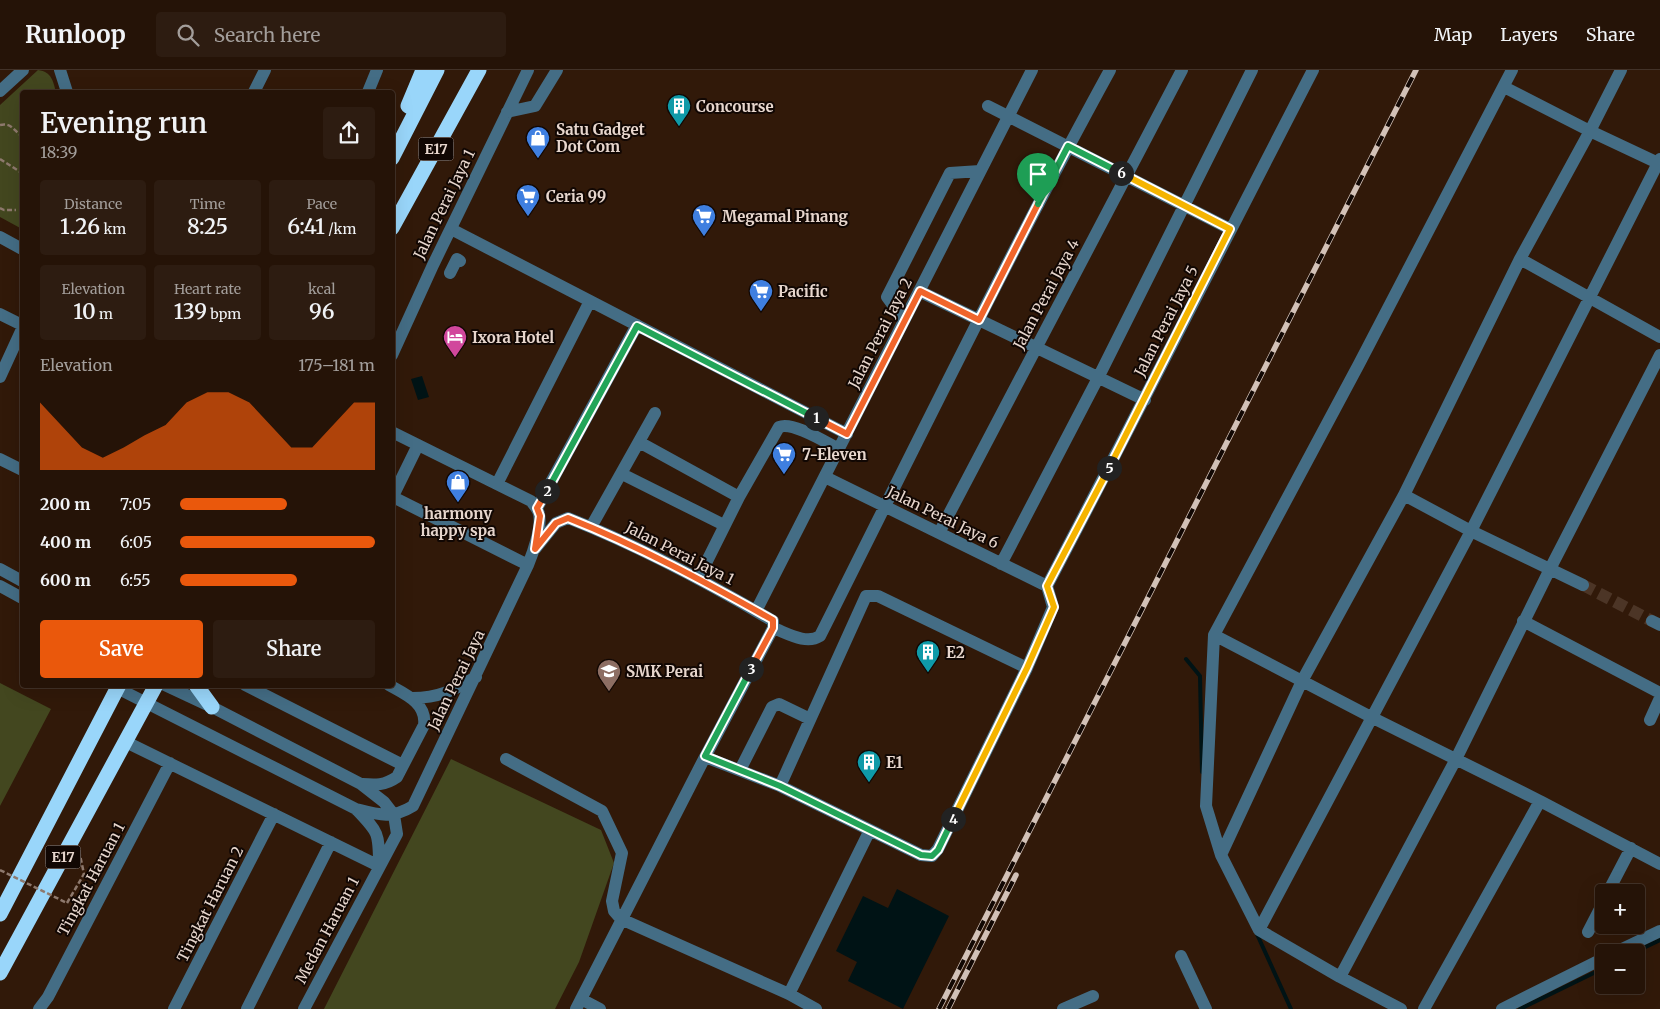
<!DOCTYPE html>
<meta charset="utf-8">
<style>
:root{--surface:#251307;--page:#2d1c11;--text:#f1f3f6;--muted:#a39e9b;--line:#423228;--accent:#ea580c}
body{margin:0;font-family:Merriweather,serif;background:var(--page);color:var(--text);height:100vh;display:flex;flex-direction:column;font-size:19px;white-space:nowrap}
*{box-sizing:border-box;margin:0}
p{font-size:16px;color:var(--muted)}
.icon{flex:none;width:28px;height:28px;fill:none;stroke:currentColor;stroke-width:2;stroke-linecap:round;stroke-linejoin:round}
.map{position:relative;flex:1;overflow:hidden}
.panel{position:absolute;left:20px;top:20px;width:375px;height:598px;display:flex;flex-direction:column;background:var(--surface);border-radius:5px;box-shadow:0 5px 20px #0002,0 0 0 1px var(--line)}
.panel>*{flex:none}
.controls{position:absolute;left:1595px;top:814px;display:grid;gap:10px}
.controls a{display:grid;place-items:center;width:50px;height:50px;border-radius:5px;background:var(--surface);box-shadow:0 5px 20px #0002,0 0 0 1px var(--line);font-size:25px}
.pin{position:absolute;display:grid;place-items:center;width:42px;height:42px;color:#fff;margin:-51px -21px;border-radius:50% 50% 50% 0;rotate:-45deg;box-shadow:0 0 5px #0007}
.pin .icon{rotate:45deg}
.km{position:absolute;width:25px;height:25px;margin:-12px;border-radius:50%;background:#222;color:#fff;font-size:14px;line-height:25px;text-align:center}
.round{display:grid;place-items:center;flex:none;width:52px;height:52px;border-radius:5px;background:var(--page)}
.summary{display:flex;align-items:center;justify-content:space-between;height:85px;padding:0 20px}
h1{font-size:28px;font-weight:600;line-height:38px}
.metrics{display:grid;grid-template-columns:repeat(3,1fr);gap:8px;height:85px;padding:5px 20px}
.metrics div{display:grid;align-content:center;border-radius:5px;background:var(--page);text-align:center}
.metrics b{font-size:21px;font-weight:600}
.metrics small{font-size:14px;font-weight:400}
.metrics p{font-size:14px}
.chart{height:140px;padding:10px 20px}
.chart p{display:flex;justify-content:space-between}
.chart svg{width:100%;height:90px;margin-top:5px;fill:var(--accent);opacity:.7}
.primary-button{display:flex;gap:10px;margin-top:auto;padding:10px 20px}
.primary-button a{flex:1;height:58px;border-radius:5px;background:var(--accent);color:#fff;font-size:20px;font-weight:600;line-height:58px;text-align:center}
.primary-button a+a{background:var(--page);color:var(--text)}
ul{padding:0 20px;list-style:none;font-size:16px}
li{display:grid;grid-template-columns:80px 60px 1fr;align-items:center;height:38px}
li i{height:12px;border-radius:6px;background:var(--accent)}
header{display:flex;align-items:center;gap:30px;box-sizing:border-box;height:70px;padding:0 25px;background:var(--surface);border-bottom:1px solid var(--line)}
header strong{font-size:24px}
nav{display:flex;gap:28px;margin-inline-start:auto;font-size:18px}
.search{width:350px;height:45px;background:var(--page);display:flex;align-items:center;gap:12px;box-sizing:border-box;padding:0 18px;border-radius:5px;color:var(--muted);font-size:19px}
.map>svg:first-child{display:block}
</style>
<header>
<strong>Runloop</strong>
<div class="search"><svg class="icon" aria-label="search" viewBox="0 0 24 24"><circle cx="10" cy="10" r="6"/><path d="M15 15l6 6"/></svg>Search here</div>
<nav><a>Map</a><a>Layers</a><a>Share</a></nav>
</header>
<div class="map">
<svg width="1660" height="939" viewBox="0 0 1660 939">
<rect width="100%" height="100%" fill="#311909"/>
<path fill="#43471f" d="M38,0C52,2 53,11 56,22H22V159L0,147V35Z
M0,613L51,639L0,736Z
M451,689L601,760L614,793L579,892L555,939H324Z"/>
<path fill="#001315" d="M422,306L429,327L418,330L411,309Z
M897,819L949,846L903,939L848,911L857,892L836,881L863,826L888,838Z"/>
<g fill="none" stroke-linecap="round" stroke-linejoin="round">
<path stroke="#001315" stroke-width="4" d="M1186,589L1200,606L1202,702
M1256,862L1291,939
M1635,882L1660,870
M1520,939L1604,898"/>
<path stroke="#4c3526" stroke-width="12" stroke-dasharray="12 6" stroke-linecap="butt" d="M1583,515L1652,551"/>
<path stroke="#8e796d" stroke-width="2.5" stroke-dasharray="5 2.5" stroke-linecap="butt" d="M0,55C11,52 14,61 22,66
M0,89L22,103
M0,138L4,140H16
M67,833L84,804L80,785"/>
<path stroke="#446d85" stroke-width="12" d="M60,0L67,22
M1512,0L1359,294L1214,565L1373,648L1540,731L1660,794
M1504,17L1590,61L1658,93L1660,89
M0,21L23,0
M254,22L265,0
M368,22L377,0
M988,36L1230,159
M507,42L535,36L557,0
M451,159L847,364
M0,167L22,179
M1520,189L1660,267
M450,203L457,189L460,191
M919,221L1145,330
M0,244L22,255
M904,250L887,227L950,103L980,101
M392,285L433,195L528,0
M0,307L22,259
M639,372L739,427
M0,389L22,400
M622,404L724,455
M825,407L1047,516
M497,414L590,231
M1404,425L1520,189L1590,61L1621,0
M393,427L528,495
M392,428L418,375
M537,438L637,255
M591,457L655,343
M939,463L1182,0
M535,479L556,453L568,448C639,476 707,512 773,551V558L770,564L705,687L576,939
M1001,494L1098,308L1252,0
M0,499L22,511
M698,509L739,427L779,357C793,351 825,372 839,379
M0,516L22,528
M1047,516C1137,345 1224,172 1313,0
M756,541L1032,0
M1523,551L1660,623
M1652,551L1660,555
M773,558C787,563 806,575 820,566C915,377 1008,186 1110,0
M1214,565L1206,736L1221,785L1259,860L1471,461L1658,93L1660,94
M165,615L212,637L361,714L384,732L394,745L397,764L304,939
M245,615L403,695
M117,618L356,739C379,745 392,749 413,736L528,495C533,483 542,457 539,444C538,439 534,435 531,431L392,362
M412,628C439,628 454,620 476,607
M1650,650L1660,628
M126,672L379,796
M705,687L780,716L921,785L932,786L938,779L1027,598L1053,537L1047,516
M506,689L602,741L622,783L612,831L614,841L621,849L789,924L816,939
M740,700L772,637L779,634L810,649
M361,714C375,715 384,716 397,707L424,655C427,633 405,624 389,615
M780,716L866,526H878L1027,598
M356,739C378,762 379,762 379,794
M1221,785L1302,611L1404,425L1471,461L1583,515
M1608,822L1631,778
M1259,860L1340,907L1401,939
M1588,862L1604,831
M1616,882L1660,861
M1181,886L1206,939
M1340,907L1456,689L1550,499L1660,285
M789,924L870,760
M581,929L600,939
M39,939L48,927L170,693
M174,939L274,744
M247,939L331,772
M1063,939L1093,926
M1424,939L1540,731
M1502,939L1604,888"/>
<path stroke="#99d6fa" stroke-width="15" d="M408,36L423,0
M392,88L437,0
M392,158L479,0
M196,615L212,637
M0,844L119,615
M0,903L156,615"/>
<g stroke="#d2c1b7" stroke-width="5.5">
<path id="rail" d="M939,939L1416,0
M948,939L1016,805"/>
</g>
<use href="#rail" stroke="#110703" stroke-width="4" stroke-dasharray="11" stroke-linecap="butt"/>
<path stroke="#8e796d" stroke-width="2.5" stroke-dasharray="5 2.5" stroke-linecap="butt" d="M0,800L67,833"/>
</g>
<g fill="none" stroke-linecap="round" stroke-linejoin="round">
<g stroke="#fff" stroke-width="10">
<path id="split-1" d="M816,348L847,364L920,221L979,250L1038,134"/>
</g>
<g stroke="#fff" stroke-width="10">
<path id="split-2" d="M547,421L637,256L816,348"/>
</g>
<g stroke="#fff" stroke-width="10">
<path id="split-3" d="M547,421L537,438L540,446L535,479L556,453L568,448C639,476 707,513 773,550V558L751,599"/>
</g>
<g stroke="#fff" stroke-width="10">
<path id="split-4" d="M751,599L705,686L780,716L921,785L932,786L938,780L953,749"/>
</g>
<g stroke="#fff" stroke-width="10">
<path id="split-5" d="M953,749L1027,598L1054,537L1047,516L1109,398"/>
</g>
<g stroke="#fff" stroke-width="10">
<path id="split-6" d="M1109,398L1230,159L1121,103"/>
</g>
<g stroke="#fff" stroke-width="10">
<path id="split-7" d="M1038,134L1068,76L1121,103"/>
</g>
<use href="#split-1" stroke="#f0652b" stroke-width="6"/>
<use href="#split-2" stroke="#22a559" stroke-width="6"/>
<use href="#split-3" stroke="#f0652b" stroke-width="6"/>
<use href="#split-4" stroke="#22a559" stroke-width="6"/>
<use href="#split-5" stroke="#f5b400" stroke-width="6"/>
<use href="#split-6" stroke="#f5b400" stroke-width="6"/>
<use href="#split-7" stroke="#22a559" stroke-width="6"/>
</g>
<defs>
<g id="building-pin" transform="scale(1.25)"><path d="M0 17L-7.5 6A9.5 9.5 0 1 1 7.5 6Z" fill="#0f9aa8" stroke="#110703"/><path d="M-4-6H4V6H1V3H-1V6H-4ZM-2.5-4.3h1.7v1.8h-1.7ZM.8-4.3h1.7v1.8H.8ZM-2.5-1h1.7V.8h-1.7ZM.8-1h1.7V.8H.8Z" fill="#fff"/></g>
<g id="shop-pin" transform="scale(1.25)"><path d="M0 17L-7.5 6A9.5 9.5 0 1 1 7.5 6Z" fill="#3f7fe0" stroke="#110703"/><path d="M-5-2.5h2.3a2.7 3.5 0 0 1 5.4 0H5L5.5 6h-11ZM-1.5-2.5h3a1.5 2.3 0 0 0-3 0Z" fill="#fff"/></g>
<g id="supermarket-pin" transform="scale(1.25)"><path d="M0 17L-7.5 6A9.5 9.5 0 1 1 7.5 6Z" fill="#3f7fe0" stroke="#110703"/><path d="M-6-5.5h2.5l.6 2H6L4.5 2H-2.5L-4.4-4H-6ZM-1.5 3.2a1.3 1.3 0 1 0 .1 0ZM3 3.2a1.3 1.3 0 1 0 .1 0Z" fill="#fff"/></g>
<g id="hotel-pin" transform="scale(1.25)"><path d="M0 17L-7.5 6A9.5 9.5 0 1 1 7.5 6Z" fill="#d1479c" stroke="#110703"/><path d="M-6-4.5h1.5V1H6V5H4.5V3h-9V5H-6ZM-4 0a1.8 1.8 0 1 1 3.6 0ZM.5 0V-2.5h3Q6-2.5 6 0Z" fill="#fff"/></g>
<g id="school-pin" transform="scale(1.25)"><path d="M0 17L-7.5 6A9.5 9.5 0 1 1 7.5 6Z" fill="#8d6e63" stroke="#110703"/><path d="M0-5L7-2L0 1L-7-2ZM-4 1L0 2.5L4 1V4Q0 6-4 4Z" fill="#fff"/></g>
</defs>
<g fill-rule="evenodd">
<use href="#building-pin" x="679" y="36"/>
<use href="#shop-pin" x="538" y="68"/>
<use href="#supermarket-pin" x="528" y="126"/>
<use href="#supermarket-pin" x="704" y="146"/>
<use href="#supermarket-pin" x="761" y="221"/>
<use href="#hotel-pin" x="455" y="267"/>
<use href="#supermarket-pin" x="784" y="384"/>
<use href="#shop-pin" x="458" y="412"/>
<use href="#building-pin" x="928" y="582"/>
<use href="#school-pin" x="609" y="601"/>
<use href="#building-pin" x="869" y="692"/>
</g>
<g text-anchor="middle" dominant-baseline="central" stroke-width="4" stroke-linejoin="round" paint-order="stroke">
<g fill="#110703" stroke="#a79890" stroke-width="1">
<rect x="418.5" y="67.5" width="35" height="23" rx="4"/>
<rect x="45.5" y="775.5" width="35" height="23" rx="4"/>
</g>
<g font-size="14" font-weight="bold" fill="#e7d6cd">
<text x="436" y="79">E17</text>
<text x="63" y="787">E17</text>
</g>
<g font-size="15" font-weight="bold" fill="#e7d6cd" stroke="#110703" text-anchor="start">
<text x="696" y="36">Concourse</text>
<text x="556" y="59">Satu Gadget<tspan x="556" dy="17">Dot Com</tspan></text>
<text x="546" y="126">Ceria 99</text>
<text x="722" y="146">Megamal Pinang</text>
<text x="778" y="221">Pacific</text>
<text x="472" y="267">Ixora Hotel</text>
<text x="802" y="384">7-Eleven</text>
<text x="458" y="443" text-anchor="middle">harmony<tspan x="458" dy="17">happy spa</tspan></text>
<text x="946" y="582">E2</text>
<text x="626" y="601">SMK Perai</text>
<text x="886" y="692">E1</text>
</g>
<g font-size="15" fill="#e7d6cd" stroke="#110703">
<text transform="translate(444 134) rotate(-64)">Jalan Perai Jaya 1</text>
<text transform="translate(1046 224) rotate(-62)">Jalan Perai Jaya 4</text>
<text transform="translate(1166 251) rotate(-63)">Jalan Perai Jaya 5</text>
<text transform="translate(880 263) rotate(-63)">Jalan Perai Jaya 2</text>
<text transform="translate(943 447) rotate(26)">Jalan Perai Jaya 6</text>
<text transform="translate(680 483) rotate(27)">Jalan Perai Jaya 1</text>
<text transform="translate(456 610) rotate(-64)">Jalan Perai Jaya</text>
<text transform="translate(91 809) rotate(-62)">Tingkat Haruan 1</text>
<text transform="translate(210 834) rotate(-63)">Tingkat Haruan 2</text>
<text transform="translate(327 860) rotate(-62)">Medan Haruan 1</text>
</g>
</g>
</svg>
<div class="controls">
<a>+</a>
<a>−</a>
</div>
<div class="pin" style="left:1038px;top:134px;background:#1e9e55"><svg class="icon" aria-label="arrive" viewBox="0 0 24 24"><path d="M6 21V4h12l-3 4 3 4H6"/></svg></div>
<b class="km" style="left:816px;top:348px">1</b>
<b class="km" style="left:547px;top:421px">2</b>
<b class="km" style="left:751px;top:599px">3</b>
<b class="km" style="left:953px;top:749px">4</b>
<b class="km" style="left:1109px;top:398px">5</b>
<b class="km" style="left:1121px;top:103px">6</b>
<section class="panel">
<div class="summary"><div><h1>Evening run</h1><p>18:39</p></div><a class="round"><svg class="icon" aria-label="share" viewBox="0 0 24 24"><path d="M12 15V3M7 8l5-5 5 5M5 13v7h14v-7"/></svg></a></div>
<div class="metrics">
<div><p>Distance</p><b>1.26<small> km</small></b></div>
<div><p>Time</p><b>8:25</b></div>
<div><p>Pace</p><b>6:41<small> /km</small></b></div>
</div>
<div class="metrics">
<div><p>Elevation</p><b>10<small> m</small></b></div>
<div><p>Heart rate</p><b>139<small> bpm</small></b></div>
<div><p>kcal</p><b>96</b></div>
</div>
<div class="chart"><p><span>Elevation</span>175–181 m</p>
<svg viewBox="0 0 160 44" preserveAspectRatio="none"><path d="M0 44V11L10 22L20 33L30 38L40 33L50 27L60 22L70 11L80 6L90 6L100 11L110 22L120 33L130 33L140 22L150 11L160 11V44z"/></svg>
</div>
<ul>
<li><b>200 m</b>7:05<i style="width:55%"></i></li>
<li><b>400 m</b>6:05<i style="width:100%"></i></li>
<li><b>600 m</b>6:55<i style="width:60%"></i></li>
</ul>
<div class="primary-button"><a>Save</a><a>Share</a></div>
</section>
</div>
